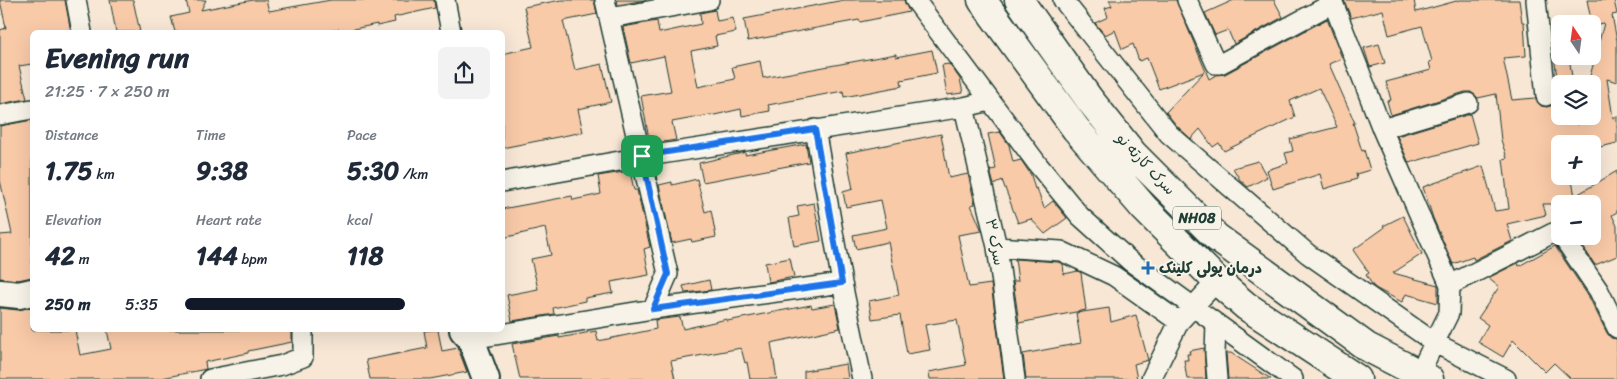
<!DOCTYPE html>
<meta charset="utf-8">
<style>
:root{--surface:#fff;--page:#f2f2f3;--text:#1f2937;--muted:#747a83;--accent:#111827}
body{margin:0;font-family:Sriracha,"Playpen Sans Arabic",sans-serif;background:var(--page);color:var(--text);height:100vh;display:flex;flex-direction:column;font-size:19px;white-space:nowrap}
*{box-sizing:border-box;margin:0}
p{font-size:16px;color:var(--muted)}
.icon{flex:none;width:28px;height:28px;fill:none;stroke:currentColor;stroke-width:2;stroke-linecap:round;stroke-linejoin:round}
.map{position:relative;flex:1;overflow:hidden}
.details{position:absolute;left:30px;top:30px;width:475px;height:302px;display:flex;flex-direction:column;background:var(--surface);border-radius:8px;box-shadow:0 5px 20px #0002}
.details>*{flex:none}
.needle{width:32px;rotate:347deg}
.fabs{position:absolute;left:1551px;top:15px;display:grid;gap:10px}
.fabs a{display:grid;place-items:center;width:50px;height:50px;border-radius:8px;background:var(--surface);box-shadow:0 5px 20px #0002;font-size:25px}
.pin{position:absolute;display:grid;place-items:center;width:42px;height:42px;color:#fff;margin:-21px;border-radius:10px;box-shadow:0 2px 8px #0006}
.round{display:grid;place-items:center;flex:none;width:52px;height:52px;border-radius:8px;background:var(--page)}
.head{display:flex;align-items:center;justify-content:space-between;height:85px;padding:0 15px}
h1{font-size:28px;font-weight:700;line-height:38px}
.stats{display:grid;grid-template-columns:repeat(3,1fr);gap:8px;height:85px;padding:5px 15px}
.stats div{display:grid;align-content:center}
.stats b{font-size:25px;font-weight:700}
.stats small{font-size:14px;font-weight:400}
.stats p{font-size:14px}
ul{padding:0 15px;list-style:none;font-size:16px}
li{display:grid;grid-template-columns:80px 60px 1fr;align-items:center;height:38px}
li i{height:12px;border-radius:6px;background:var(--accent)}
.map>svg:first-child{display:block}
</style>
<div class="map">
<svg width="1617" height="379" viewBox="0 0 1617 379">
<rect width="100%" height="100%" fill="#f8e7d5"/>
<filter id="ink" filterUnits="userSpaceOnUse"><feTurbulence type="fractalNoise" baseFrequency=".02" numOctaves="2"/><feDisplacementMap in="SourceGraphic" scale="10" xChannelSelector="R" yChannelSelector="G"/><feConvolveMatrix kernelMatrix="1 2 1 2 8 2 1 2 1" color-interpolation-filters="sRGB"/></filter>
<g filter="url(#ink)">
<path fill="#f9caa8" stroke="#1f3d34" d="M0,0H65L71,32H32V64L19,66L27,99L0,104V30L6,28Z
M110,0H133L140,32H116Z
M186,0H206L201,10L253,0H266L269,11L331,0H434L435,8L394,17L395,22L377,26V24L340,32L339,29L325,32H175L171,17L189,13Z
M561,0H594L597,14L563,21L575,70L602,64L611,102L578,109L583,132L502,148V54L533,47L524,7Z
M617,0H646L618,5Z
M844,0H904L909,12L860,22L859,20L748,41L744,19Z
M1109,0H1176L1209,79L1216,75L1225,74L1327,19L1342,58L1329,64L1355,123H1353L1362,151L1364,150L1370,170L1356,174L1357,179L1324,189L1320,174L1273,189L1267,170L1288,163L1285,153L1293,151L1290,139L1337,127L1319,88L1290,101L1295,117L1224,151L1219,143L1213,147L1200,129L1191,139L1176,125L1166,112L1204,72L1159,89L1147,58L1139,61L1133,44L1122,49L1115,30L1105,35L1095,23L1108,17L1105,8L1112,6Z
M1234,0H1274L1283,17L1234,44L1228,30L1215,35L1205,13Z
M1344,0H1414L1416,12L1460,0H1519L1522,22H1524L1526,56L1503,58L1512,100L1535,98L1541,106L1547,107L1553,105L1557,96H1560V116H1576L1577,125L1580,116H1592V84H1588L1604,23L1592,25L1587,0H1614L1617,14L1612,15L1617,41V82L1607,79L1613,118L1617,116V143L1592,149V144H1560V176H1571L1575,196L1617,171V212L1612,215L1617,226V256L1595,265L1576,236H1592V204H1543L1546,215L1507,224L1512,241L1474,260L1473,257L1453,264L1433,218L1423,187L1483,166L1495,211L1509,209L1503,159L1507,158L1501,140L1496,94L1478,98L1471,92H1465L1391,115L1387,101L1391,100L1386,82L1431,70L1429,62L1432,61L1422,26L1389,35L1383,10L1351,18Z
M715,10L717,21L733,18L736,32L715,36L717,46L691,51L698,87L735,79L732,67L760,61L763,78L896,54V57L932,50L937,73L901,80L902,86L844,97L843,91L768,105L770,111L742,116L741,109L710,116V115L672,122L676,140L650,144L641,96L671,91L664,56L631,63L623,27L657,21L659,33L701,24L700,13Z
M1379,44L1385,63L1370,67L1364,48Z
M1554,56H1569L1573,84H1558Z
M949,64L960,79L963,93L947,95L942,65Z
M1470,114L1478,143L1409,163L1397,136Z
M32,120V277L18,280L0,278V235L12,234L0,180V126Z
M1000,132L1009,145L1013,162L1021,160L1031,175L1035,189L1037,188L1044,208L1053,201L1067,218L1045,234L1031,219L1018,223L1002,180L994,185L990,170L996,169L988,134Z
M941,134L949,178L968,174L975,204L971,205L982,231L958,235L969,287L991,284L1004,379H930L929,372L966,365L957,320L925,325L930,350L907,354L900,315L872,319L869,301L899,295L888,242L856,249L853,235L887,228L881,200L846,207L843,192L853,189L846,153Z
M806,144L809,162L703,182L699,163L742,153L745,152V155Z
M1258,161L1267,177L1248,187L1240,180L1233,168Z
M630,171L634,190H637L650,247L644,249L649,275L611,282L613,293L585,298V301L553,308L554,314L512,321L507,295L538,289L531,259L551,255L545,228L503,238L502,209L572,196L573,200L601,194L598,176Z
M697,179L705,212L711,210L716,237L692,242L691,239L672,243L659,185L672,182V185Z
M814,203L821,241L794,246L789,218L799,216L797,206Z
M1403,216L1422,254L1393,273L1438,285V303L1406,294L1402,302L1377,289L1373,286L1366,275L1369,273L1353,250L1384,228L1383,226Z
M1555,246L1589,297L1607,333L1611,338L1617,339V379H1571L1554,363L1545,372L1513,340L1503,357L1478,342L1488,325L1478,318L1499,287L1488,278L1518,263L1519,266Z
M790,258L794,277L768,282L765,263Z
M1015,259L1058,262L1063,264L1064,274L1078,271L1081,273L1086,310L1019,323L1013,281H1018Z
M709,280L711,290L685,293L683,286Z
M835,304L840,328L771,343L777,379H750L747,362L745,363L741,348L671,361L675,379H520L512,344L559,336V338L596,331L598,341L656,329L655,320L680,317L683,329L727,319V321L811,305L812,308Z
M32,307V330H75L80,355L111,349L107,330H292V342L248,351V353L205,362L206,369L157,379H0V308L18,310Z
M1109,308L1111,322L1136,315L1148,360L1134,364L1137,379H1026L1023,354L1081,343L1076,313Z
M432,330H438L442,351L458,348L467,372L430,379H370L366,360L427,348L424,331Z
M1204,348L1206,379H1187L1184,360H1188L1187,354H1190L1189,351Z
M1226,353H1231L1271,379H1228Z
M846,364L848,379H804V371Z"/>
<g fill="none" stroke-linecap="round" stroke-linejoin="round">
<g stroke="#1f3d34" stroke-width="22">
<path id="street" d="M76,0L82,32
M445,0L451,32
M605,0L668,274L653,309
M915,0L1039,166L1080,216L1130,261L1293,379
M1063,0L1169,134L1308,254L1435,343L1506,379
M1187,0L1216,64H1220L1333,3
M1332,0L1382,129L1450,285L1449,313L1419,374
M1536,0L1546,96
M610,18L709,0
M964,107L997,247L1015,379
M0,115L32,109
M815,129L842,283L862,379
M1382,129L1468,103
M502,182L642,157L964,107L990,101
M1562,236L1599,291L1617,328
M997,247L1061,251L1114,276L1179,322
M1450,285L1553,233L1558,232L1560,234
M1216,323L1215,354L1217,379
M471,339L653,309L842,283
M210,379L282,365L303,357V330
M1151,379L1179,322L1217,281"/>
</g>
<g stroke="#1f3d34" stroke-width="30">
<path id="secondary" d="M0,293L19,295L32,292
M463,330L471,339L486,379"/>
</g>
<g stroke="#1f3d34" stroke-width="31">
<path id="highway" d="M982,0L1076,129L1144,208L1217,281L1246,306L1357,379
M1019,0L1089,99L1133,154L1216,237L1367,347L1429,379"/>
</g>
<use href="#street" stroke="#f7f3e8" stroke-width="19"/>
<use href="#secondary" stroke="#f7f3e8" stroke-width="26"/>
<use href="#highway" stroke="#f7f3e8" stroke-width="28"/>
</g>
</g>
<g fill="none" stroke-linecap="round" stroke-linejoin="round" filter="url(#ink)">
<g stroke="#fff" stroke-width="10">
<path id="route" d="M815,129L842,283L653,309L668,274L642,156Z"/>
</g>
<use href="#route" stroke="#1a73e8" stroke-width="6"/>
</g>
<path fill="#1f6fb2" stroke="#f7f3e8" stroke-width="2" d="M1145.5 260.5h5v5h5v5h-5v5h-5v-5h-5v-5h5z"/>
<g text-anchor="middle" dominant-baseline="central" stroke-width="4" stroke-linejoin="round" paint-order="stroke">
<rect fill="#f7f3e8" stroke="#60746a" stroke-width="1" x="1173" y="206.5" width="48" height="23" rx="4"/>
<g font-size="14" font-weight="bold" fill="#1f3d34">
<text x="1197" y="218">NH08</text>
</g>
<g font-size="15" fill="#1f3d34" stroke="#f7f3e8">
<text transform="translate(1146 164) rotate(47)">سرک کارته نو</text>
<text transform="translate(995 242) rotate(79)">سرک ۳</text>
</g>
<g font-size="15" font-weight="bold" fill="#1f3d34" stroke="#f7f3e8" text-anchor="start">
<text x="1159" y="268">درمان پولی کلینک</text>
</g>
</g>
</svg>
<div class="fabs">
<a><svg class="needle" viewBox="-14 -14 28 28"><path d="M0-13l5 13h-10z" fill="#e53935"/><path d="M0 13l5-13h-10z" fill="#747a83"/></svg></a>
<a><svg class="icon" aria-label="layers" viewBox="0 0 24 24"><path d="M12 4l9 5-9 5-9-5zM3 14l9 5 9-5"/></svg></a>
<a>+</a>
<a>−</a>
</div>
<div class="pin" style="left:642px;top:156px;background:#1e9e55"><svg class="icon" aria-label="arrive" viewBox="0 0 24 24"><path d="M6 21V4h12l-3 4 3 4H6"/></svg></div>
<section class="details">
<div class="head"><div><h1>Evening run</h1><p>21:25 · 7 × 250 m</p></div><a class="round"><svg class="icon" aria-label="share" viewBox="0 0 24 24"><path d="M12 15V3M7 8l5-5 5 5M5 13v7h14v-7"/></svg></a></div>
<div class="stats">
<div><p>Distance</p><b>1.75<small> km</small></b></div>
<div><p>Time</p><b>9:38</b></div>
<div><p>Pace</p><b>5:30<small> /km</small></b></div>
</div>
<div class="stats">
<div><p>Elevation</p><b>42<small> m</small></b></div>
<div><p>Heart rate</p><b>144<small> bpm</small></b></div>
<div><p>kcal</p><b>118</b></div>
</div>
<ul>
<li><b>250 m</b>5:35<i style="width:72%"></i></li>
</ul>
</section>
</div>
